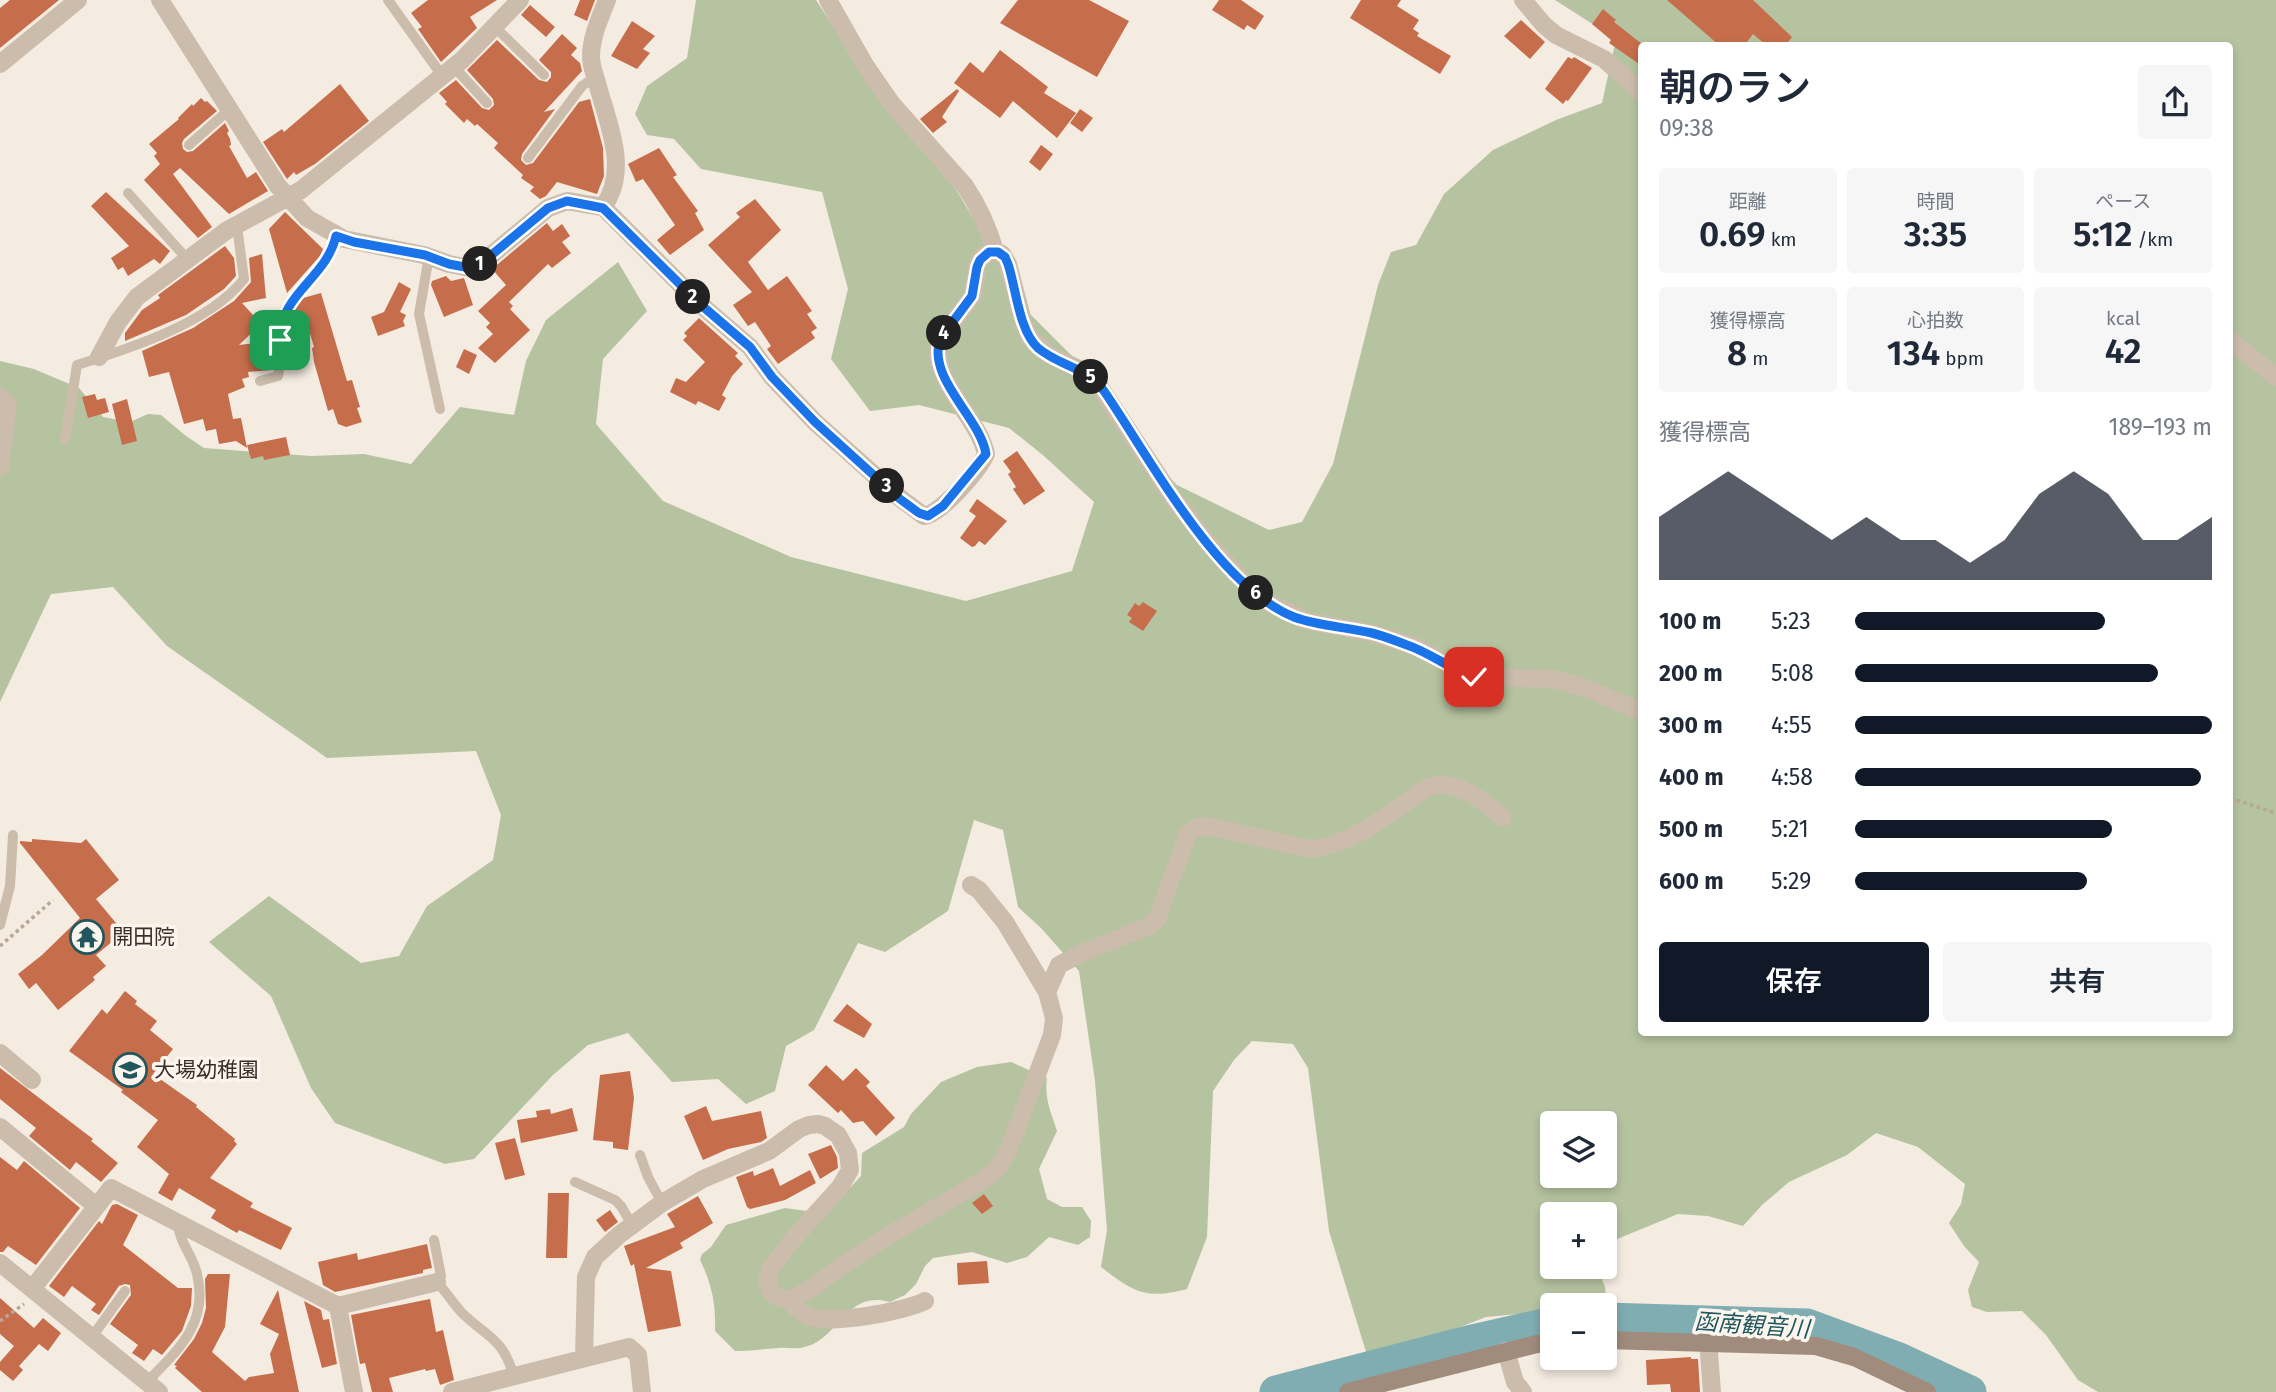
<!DOCTYPE html>
<html lang="ja">
<meta charset="utf-8">
<style>
:root{--surface:#fff;--page:#f6f6f7;--text:#1f2937;--muted:#747a83;--accent:#111827}
body{margin:0;font-family:"Fira Sans","Noto Sans JP",sans-serif;background:var(--page);color:var(--text);height:100vh;display:flex;flex-direction:column;font-size:26px;white-space:nowrap}
*{box-sizing:border-box;margin:0}
p{font-size:23px;color:var(--muted)}
.icon{flex:none;width:38px;height:38px;fill:none;stroke:currentColor;stroke-width:2;stroke-linecap:round;stroke-linejoin:round}
.map{position:relative;flex:1;overflow:hidden}
.sheet{position:absolute;left:1638px;top:42px;width:595px;height:994px;display:flex;flex-direction:column;background:var(--surface);border-radius:7px;box-shadow:0 4px 10px #0003}
.sheet>*{flex:none}
.buttons{position:absolute;left:1540px;top:1111px;display:grid;gap:14px}
.buttons a{display:grid;place-items:center;width:77px;height:77px;border-radius:7px;background:var(--surface);box-shadow:0 4px 10px #0003;font-size:35px}
.pin{position:absolute;display:grid;place-items:center;width:60px;height:60px;color:#fff;margin:-30px;border-radius:14px;box-shadow:0 4px 10px #0006}
.km{position:absolute;width:35px;height:35px;margin:-18px;border-radius:50%;background:#222;color:#fff;font-size:19px;line-height:35px;text-align:center}
.round{display:grid;place-items:center;flex:none;width:74px;height:74px;border-radius:7px;background:var(--page)}
.overview{display:flex;align-items:center;justify-content:space-between;height:119px;padding:0 21px}
h1{font-size:38px;font-weight:600;line-height:52px}
.metrics{display:grid;grid-template-columns:repeat(3,1fr);gap:10px;height:119px;padding:7px 21px}
.metrics div{display:grid;align-content:center;border-radius:7px;background:var(--page);text-align:center}
.metrics b{font-size:35px;font-weight:600}
.metrics small{font-size:19px;font-weight:400}
.metrics p{font-size:19px}
.chart{height:196px;padding:14px 21px}
.chart p{display:flex;justify-content:space-between}
.chart svg{width:100%;height:126px;margin-top:7px;fill:var(--accent);opacity:.7}
.button{display:flex;gap:14px;margin-top:auto;padding:14px 21px}
.button a{flex:1;height:80px;border-radius:7px;background:var(--accent);color:#fff;font-size:28px;font-weight:600;line-height:80px;text-align:center}
.button a+a{background:var(--page);color:var(--text)}
ul{padding:0 21px;list-style:none;font-size:23px}
li{display:grid;grid-template-columns:112px 84px 1fr;align-items:center;height:52px}
li i{height:18px;border-radius:9px;background:var(--accent)}
.map>svg:first-child{display:block}
</style>
<div class="map">
<svg width="2276" height="1392" viewBox="0 0 2276 1392">
<rect width="100%" height="100%" fill="#f4ebe1"/>
<path fill="#b6c3a0" fill-rule="evenodd" d="M696,0H816L882,101L957,191L1030,314L1125,409L1155,463L1177,485L1269,530L1302,522L1333,464L1378,285L1391,252L1416,245L1444,194L1493,150L1556,120L1602,103L1616,39L1555,0H2276V1392H2098L2078,1380L2046,1335L2022,1311L1987,1312L1972,1307L1968,1290L1979,1262L1964,1246L1949,1223L1961,1204L1965,1184L1918,1147L1876,1133L1847,1155L1789,1182L1762,1205L1743,1226L1708,1216L1678,1214L1605,1244V1214H1552V1267H1597L1605,1287L1606,1297L1577,1305L1552,1306V1311L1486,1317L1416,1344L1367,1355L1329,1231L1308,1068L1293,1044L1252,1041L1234,1060L1213,1091L1207,1237L1187,1289C1146,1300 1133,1292 1101,1267L1107,1230L1095,1081L1079,971L1041,928L1018,907L1003,830L974,820L948,911L885,952L858,943L814,1030L786,1046L775,1091L746,1104L718,1079L672,1082L628,1033L588,1045L553,1075L474,1159L445,1164L335,1123L311,1088L271,996L209,942L269,896L361,963L399,956L427,906L493,860L501,815L476,751L327,758L167,646L113,587L51,594L0,702V361L34,369L79,388L103,417L130,422L148,414L161,415L186,436L204,448L311,456L364,454L411,464L460,407L514,415L526,361L546,320L618,262L647,311L603,359L596,424L663,501L791,557L966,601L1072,571L1094,502L1044,456L1009,428L919,405L870,411L831,359L848,289L822,192L701,169L674,139L647,135L635,114L647,86L687,58ZM1642,46H2230V1032H1642ZM1552,1124H1605V1176H1552Z
M1011,1062L1047,1078C1044,1097 1051,1113 1057,1131L1039,1169L1047,1199L1062,1207H1082L1091,1221L1090,1237L1078,1245L1049,1237L1027,1257L1007,1263L972,1252L933,1258L925,1266L916,1284L905,1295L890,1302C844,1289 840,1342 800,1348C793,1349 785,1347 778,1348C763,1349 750,1351 735,1351L715,1331C716,1305 712,1284 700,1260L702,1254L711,1247L726,1225L785,1208L807,1211L847,1191L861,1176L862,1153L904,1127L911,1114L941,1082L977,1067Z"/>
<g fill="none" stroke-linecap="round" stroke-linejoin="round">
<path stroke="#7fadb1" stroke-width="33" d="M1605,1319L1807,1325L1899,1359L1970,1392
M1276,1392L1472,1341L1552,1323"/>
</g>
<path fill="#c66e4c" d="M10,0H59L0,48V8Z
M428,0H497L470,17L477,28L441,62L418,29L422,27L411,13Z
M580,0H595L587,21L574,15Z
M1018,0H1089L1129,21L1097,77L1000,23Z
M1219,0H1241L1264,16L1255,30L1247,25L1244,30L1212,10Z
M1361,0H1401L1397,6L1419,20L1413,29L1419,33L1417,36L1451,56L1440,74L1350,18Z
M1667,0H1753L1792,37L1785,46H1767L1753,34L1744,46H1720Z
M530,5L555,27L546,37L521,15Z
M1603,9L1616,20L1614,22L1642,44V66L1609,43L1611,40L1592,24Z
M1521,20L1545,42L1530,59L1504,36Z
M632,21L655,36L643,49L650,53L637,69L611,56Z
M562,34L577,48L571,55L580,63L582,71L544,112L555,109L522,154L521,160L526,165L533,163L579,102L590,99L603,148L604,176L597,194L557,182L546,196L540,199L530,191L534,187L521,178L523,175L494,148L498,143L477,124L475,126L467,119L464,123L445,104L447,102L439,93L456,80L482,108L489,110L494,105L493,99L467,70L497,40L539,80L547,82L551,77V72L539,60Z
M1000,50L1048,87L1044,93L1076,113L1057,138L1013,101L1000,118L954,83L970,62L983,73Z
M1568,57L1572,59L1574,57L1592,68L1568,101L1566,100L1563,104L1545,89Z
M340,84L369,121L315,164L296,175L294,172L287,179L263,142L282,129L284,132Z
M957,89L959,91L942,117L947,122L933,133L920,119Z
M201,98L205,102L207,101L217,111L184,139L182,143L183,149L187,152L193,151L225,123L229,131L227,133L230,139L231,145L229,146L247,178L256,172L268,191L229,214L180,168L173,174L212,227L198,238L144,180L160,164L154,156L157,153L149,144L179,119L178,118L192,104L193,106Z
M1080,109L1093,118L1082,132L1070,123Z
M1041,145L1053,154L1040,171L1029,162Z
M659,148L677,175L673,177L698,211L695,213L704,230L670,255L657,240L675,225L643,179L636,182L628,164Z
M106,192L170,251L160,264L154,259L128,276L123,267L118,270L111,258L129,246L91,206Z
M755,199L781,230L748,262L768,290L787,276L812,311L807,314L817,328L811,332L815,338L778,364L767,349L771,346L755,322L748,326L733,305L752,292L708,245L740,217L736,213Z
M285,212L323,249L320,256L287,293L269,229Z
M547,223L553,231L562,224L570,236L562,242L571,253L552,268L548,264L509,302L513,306L510,309L530,330L495,363L478,348L493,334L486,327L490,323L478,311L506,285L492,269Z
M225,246L234,258L236,276L224,289L186,315L125,341V333L142,310L160,298L158,295Z
M262,254L266,298L242,303L254,316L252,319L259,326L239,345L271,341L272,370L248,372L249,377L242,379L245,387L228,394L233,419L241,418L247,448L236,441L219,444L216,429L206,431L203,419L184,424L169,372L149,377L142,351L193,328L234,301L251,282L249,258Z
M446,276L451,281L464,278L473,305L444,317L431,285L432,281Z
M399,282L411,289L400,312L406,315L403,321L405,326L378,336L371,317L384,312Z
M321,293L347,381L352,380L360,407L357,408L362,422L346,427L338,424L333,409L328,411L314,362L312,348L314,347L305,316L295,319L293,312L303,298Z
M699,318L738,353L735,356L743,364L732,376L722,395L726,398L719,411L698,401L696,405L670,392L676,378L686,382L705,362L683,340L687,336L684,333Z
M464,349L477,355L469,374L456,367Z
M95,394L97,400L105,398L109,412L88,418L82,397Z
M127,399L137,441L122,445L112,404Z
M286,437L290,455L264,460L263,456L251,459L247,445Z
M1017,451L1045,491L1024,505L1013,489L1016,487L1008,474L1011,472L1003,461Z
M977,499L1007,521L985,545L979,541L975,546L972,547L960,538L976,516L969,511Z
M1143,602L1157,611L1143,631L1129,622L1132,618L1127,615L1135,603L1139,606Z
M32,839L81,843L86,839L119,880L96,899L121,929L116,933L119,936L96,955L106,966L93,977L95,980L58,1010L36,983L29,989L18,974L42,955L80,918L20,843V841L32,842Z
M125,991L137,1001L135,1004L157,1021L150,1030L173,1049L153,1074L197,1105L196,1107L235,1139L234,1141L237,1144L210,1178L253,1203L250,1207L292,1228L281,1250L239,1230L237,1233L211,1218L216,1210L179,1188L172,1201L158,1193L169,1174L137,1147L158,1120L121,1092L123,1090L69,1051L102,1009L107,1014Z
M847,1004L872,1024L864,1038L833,1021Z
M826,1065L843,1081L856,1068L870,1082L866,1086L895,1118L876,1136L863,1121L853,1123L841,1110L838,1113L808,1085Z
M0,1068L93,1139L91,1141L118,1163L101,1182L76,1162L70,1170L29,1136L36,1128L0,1099Z
M630,1071L634,1098L628,1150L613,1148V1142L593,1140L600,1075Z
M706,1106L712,1121L761,1111L767,1138L761,1142L728,1149L703,1160L684,1116Z
M572,1108L578,1131L521,1143L517,1120L537,1117L536,1111L550,1109L551,1114Z
M515,1138L525,1175L505,1180L495,1143Z
M831,1145L837,1157L838,1168L820,1179L808,1154Z
M0,1157L17,1170L24,1161L80,1208L36,1265L8,1246L3,1252H0Z
M773,1168L780,1186L810,1170L816,1183L785,1200L750,1209L747,1207L736,1177L753,1171L754,1176Z
M548,1193H569L567,1258H546Z
M984,1194L993,1206L982,1214L972,1203Z
M698,1196L713,1223L680,1243L683,1248L646,1268L671,1271L681,1326L648,1332L634,1264L631,1266L624,1246L675,1227L667,1214Z
M117,1204L138,1215L123,1245L178,1288H192L191,1306L182,1331L162,1355L153,1349L144,1361L132,1353L138,1345L110,1324L131,1295L130,1285L125,1284L119,1286L99,1315L91,1310L96,1304L72,1286L64,1297L49,1286L99,1221L102,1224L112,1205Z
M610,1210L618,1222L605,1232L596,1220Z
M427,1244L432,1268L423,1270V1273L335,1292L323,1285L318,1262L357,1253L358,1260Z
M987,1261L989,1283L958,1285L957,1263Z
M208,1274H230L225,1327L212,1352L245,1381L249,1377L274,1373L270,1354L279,1334L260,1324L278,1290L299,1392H202L175,1368L177,1366L174,1365L194,1339L202,1323L206,1308L205,1279Z
M0,1298L34,1328L43,1318L61,1333L48,1351L39,1344L19,1366L23,1370L13,1381L0,1370V1362L14,1346L0,1334Z
M430,1299L436,1332L443,1330L454,1380L440,1385L435,1369L426,1371L425,1369L389,1378L393,1392H372L365,1363L360,1364L351,1315Z
M304,1301L321,1310L323,1320L329,1319L337,1364L322,1368Z
M1691,1357V1359H1698L1700,1392H1671L1670,1384L1647,1385L1646,1360Z"/>
<g fill="none" stroke-linecap="round" stroke-linejoin="round">
<path stroke="#b8a696" stroke-width="3.5" stroke-dasharray="3.5 3.5" stroke-linecap="butt" d="M2230,798L2276,813
M0,946L53,900
M0,1321L24,1304"/>
<path stroke="#ccbcac" stroke-width="10" d="M388,0L443,77
M495,27L544,75
M454,67L487,103
M189,145L230,109
M528,158L582,86L595,77
M128,193L188,260
M429,256L419,314L440,409
M260,381L278,376C283,357 275,335 282,316C295,285 327,275 336,236
M65,440L77,365C128,349 210,323 244,279L237,226
M0,925L10,886L13,835
M640,1155L648,1177L662,1203
M575,1182L615,1200L621,1206L632,1225
M434,1240L441,1276L437,1282C446,1292 453,1303 462,1313C488,1338 502,1337 514,1376
M92,1337L125,1291
M147,1382C178,1350 209,1323 197,1274C193,1255 179,1243 178,1223"/>
<path stroke="#ccbcac" stroke-width="18" d="M160,0L278,186L307,218L344,239L424,255L449,264L470,268L483,262L548,208L567,201L603,207L700,304L750,347L772,377L815,422L900,498L924,516C941,514 979,470 986,454C979,418 928,378 940,339L973,296L977,267L980,259L984,255L995,251
M828,0L865,65L892,104L965,186C979,207 988,227 995,251L1002,254L1008,264L1024,325L1030,338L1048,354L1079,369L1097,383L1173,498L1208,543L1243,581L1269,603L1307,621L1372,633L1416,647L1474,677L1554,679L1585,688L1642,712
M1523,0L1544,25L1556,35L1604,59L1642,93
M0,64L78,0
M603,207C630,170 608,124 597,83C595,75 591,66 591,57C591,37 600,18 607,0
M2230,340L2276,377
M99,357L118,322L137,297L226,231L301,190L462,60L520,0
M0,396L8,406L0,467
M1047,992L1059,965L1082,953L1149,926L1157,919L1188,833L1195,828L1207,826L1311,849C1345,846 1377,823 1404,804C1415,796 1426,785 1441,785C1465,785 1486,804 1503,817
M0,1053L32,1080
M0,1127L96,1206
M0,1263L159,1392
M32,1289L111,1188L338,1306L437,1282
M787,1299C793,1305 800,1312 808,1316C828,1326 906,1311 925,1301
M338,1306L354,1392
M1708,1341L1712,1392
M1506,1351L1515,1382L1523,1392
M584,1358L586,1277L595,1257L619,1235L662,1203L703,1179L769,1151L799,1129L809,1125L818,1124L825,1126L838,1135L848,1153L850,1170L840,1187L794,1238L770,1269L767,1281L771,1292L779,1298L785,1299H791L809,1290L843,1265L888,1236L985,1179L1000,1166L1008,1151L1052,1035L1054,1018L1047,992L1005,922L979,890L971,885
M452,1392L629,1347L638,1355L642,1392"/>
<path stroke="#a08b7d" stroke-width="18" d="M1605,1340L1816,1346L1854,1357L1927,1392
M1348,1392L1537,1344L1552,1342"/>
</g>
<g fill="none" stroke-linecap="round" stroke-linejoin="round">
<g stroke="#fff" stroke-width="14">
<path id="route" d="M280,340C279,294 326,279 336,236L354,242L425,255L449,264L470,268L483,262L548,208L567,201L603,208L700,304L750,347L772,377L815,422L900,499L919,513L928,516L943,506L986,454C980,417 927,379 940,339L972,296L977,267L980,260L989,252H998L1005,257L1008,264C1016,288 1019,331 1038,348C1059,366 1087,367 1104,391C1150,458 1217,586 1294,617C1318,626 1346,627 1372,633C1384,636 1396,641 1407,645C1431,653 1451,670 1474,677"/>
</g>
<use href="#route" stroke="#1a73e8" stroke-width="9"/>
</g>
<defs>
<g id="temple-ring" transform="scale(1.75)"><circle r="9.5" fill="#fbf5ed" stroke="#20565d" stroke-width="1.5"/><path d="M0-6L5-2H3V0L6.5 2.5H4V6H1.5V3h-3V6H-4V2.5H-6.5L-3 0V-2H-5Z" fill="#20565d"/></g>
<g id="school-ring" transform="scale(1.75)"><circle r="9.5" fill="#fbf5ed" stroke="#20565d" stroke-width="1.5"/><path d="M0-5L7-2L0 1L-7-2ZM-4 1L0 2.5L4 1V4Q0 6-4 4Z" fill="#20565d"/></g>
</defs>
<g fill-rule="evenodd">
<use href="#temple-ring" x="87" y="937"/>
<use href="#school-ring" x="130" y="1070"/>
</g>
<g text-anchor="middle" dominant-baseline="central" stroke-width="7" stroke-linejoin="round" paint-order="stroke">
<g font-size="21" fill="#3a302b" stroke="#fbf5ed" text-anchor="start">
<text x="112" y="937">開田院</text>
<text x="154" y="1070">大場幼稚園</text>
</g>
<g font-size="23" font-style="italic" fill="#20565d" stroke="#fbf5ed">
<text transform="translate(1752 1325) rotate(4)">函南観音川</text>
</g>
</g>
</svg>
<div class="buttons">
<a><svg class="icon" aria-label="layers" viewBox="0 0 24 24"><path d="M12 4l9 5-9 5-9-5zM3 14l9 5 9-5"/></svg></a>
<a>+</a>
<a>−</a>
</div>
<div class="pin" style="left:280px;top:340px;background:#1e9e55"><svg class="icon" aria-label="arrive" viewBox="0 0 24 24"><path d="M6 21V4h12l-3 4 3 4H6"/></svg></div>
<div class="pin" style="left:1474px;top:677px;background:#d93025"><svg class="icon" aria-label="check" viewBox="0 0 24 24"><path d="M5 12l5 5 9-10"/></svg></div>
<b class="km" style="left:480px;top:264px">1</b>
<b class="km" style="left:693px;top:297px">2</b>
<b class="km" style="left:887px;top:486px">3</b>
<b class="km" style="left:944px;top:333px">4</b>
<b class="km" style="left:1091px;top:377px">5</b>
<b class="km" style="left:1256px;top:593px">6</b>
<section class="sheet">
<div class="overview"><div><h1>朝のラン</h1><p>09:38</p></div><a class="round"><svg class="icon" aria-label="share" viewBox="0 0 24 24"><path d="M12 15V3M7 8l5-5 5 5M5 13v7h14v-7"/></svg></a></div>
<div class="metrics">
<div><p>距離</p><b>0.69<small> km</small></b></div>
<div><p>時間</p><b>3:35</b></div>
<div><p>ペース</p><b>5:12<small> /km</small></b></div>
</div>
<div class="metrics">
<div><p>獲得標高</p><b>8<small> m</small></b></div>
<div><p>心拍数</p><b>134<small> bpm</small></b></div>
<div><p>kcal</p><b>42</b></div>
</div>
<div class="chart"><p><span>獲得標高</span>189–193 m</p>
<svg viewBox="0 0 160 44" preserveAspectRatio="none"><path d="M0 44V22L10 14L20 6L30 14L40 22L50 30L60 22L70 30L80 30L90 38L100 30L110 14L120 6L130 14L140 30L150 30L160 22V44z"/></svg>
</div>
<ul>
<li><b>100 m</b>5:23<i style="width:70%"></i></li>
<li><b>200 m</b>5:08<i style="width:85%"></i></li>
<li><b>300 m</b>4:55<i style="width:100%"></i></li>
<li><b>400 m</b>4:58<i style="width:97%"></i></li>
<li><b>500 m</b>5:21<i style="width:72%"></i></li>
<li><b>600 m</b>5:29<i style="width:65%"></i></li>
</ul>
<div class="button"><a>保存</a><a>共有</a></div>
</section>
</div>
